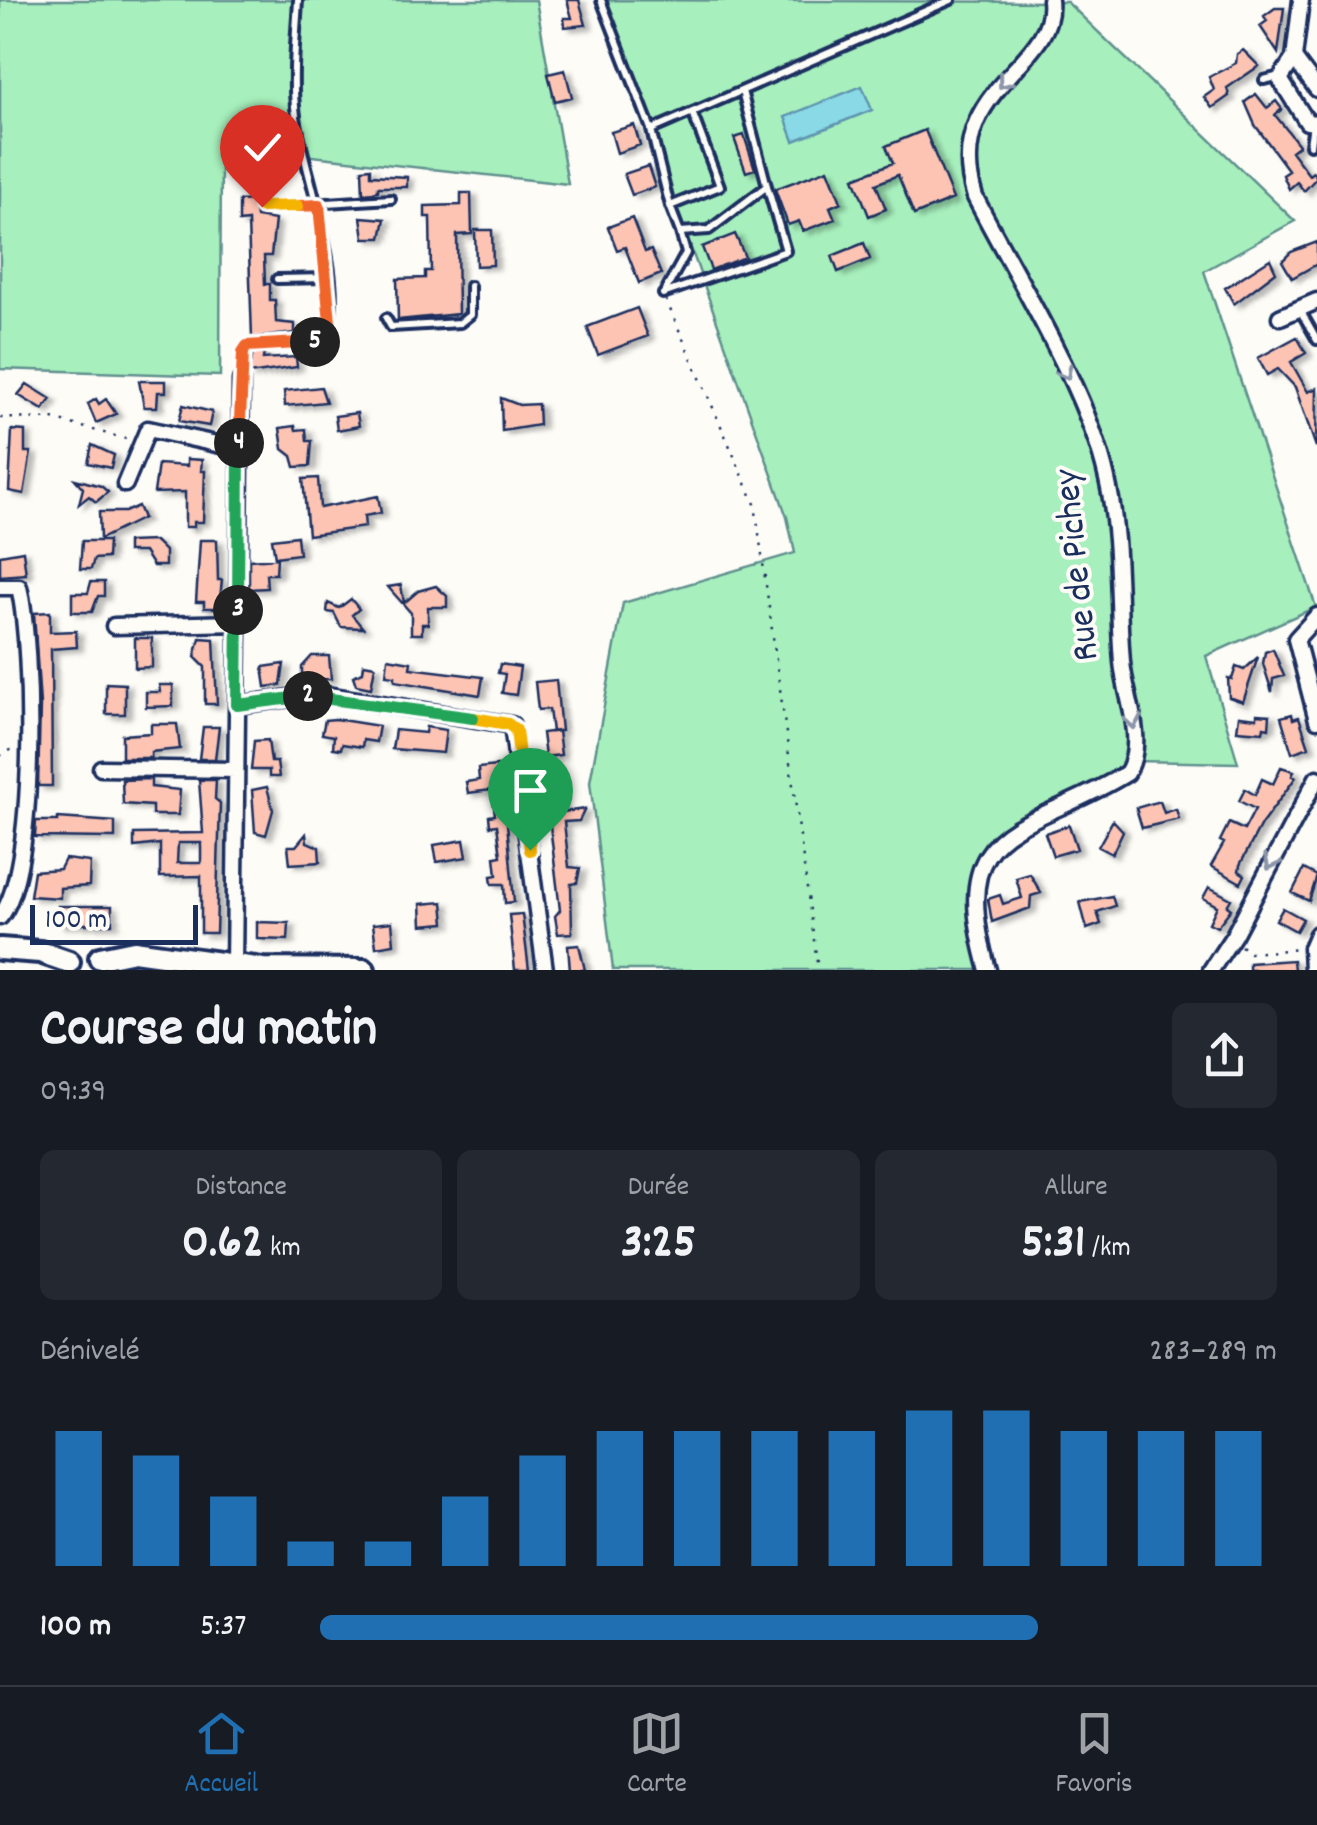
<!DOCTYPE html>
<html lang="fr">
<meta charset="utf-8">
<style>
:root{--surface:#171b24;--page:#242831;--text:#f1f3f6;--muted:#9ea1a6;--line:#363941;--accent:#1f6fb2}
body{margin:0;font-family:Dekko,sans-serif;background:var(--page);color:var(--text);height:100vh;display:flex;flex-direction:column;font-size:38px;white-space:nowrap}
*{box-sizing:border-box;margin:0}
p{font-size:32px;color:var(--muted)}
.icon{flex:none;width:55px;height:55px;fill:none;stroke:currentColor;stroke-width:2;stroke-linecap:round;stroke-linejoin:round}
.map{position:relative;height:970px;overflow:hidden}
.side{display:flex;flex-direction:column;background:var(--surface);flex:1}
.side>*{flex:none}
.scale{position:absolute;left:30px;bottom:25px;width:168px;box-sizing:border-box;padding-left:10px;border:5px solid #1b2f5e;border-top:0;font-size:28px;line-height:35px;white-space:nowrap;color:#1b2f5e;-webkit-text-stroke:8px #fdfcf7;paint-order:stroke}
.pin{position:absolute;display:grid;place-items:center;width:85px;height:85px;color:#fff;margin:-102px -42px;border-radius:50% 50% 50% 0;rotate:-45deg;box-shadow:0 0 10px #0007}
.pin .icon{rotate:45deg}
.km{position:absolute;width:50px;height:50px;margin:-25px;border-radius:50%;background:#222;color:#fff;font-size:28px;line-height:50px;text-align:center}
.round{display:grid;place-items:center;flex:none;width:105px;height:105px;border-radius:15px;background:var(--page)}
.head{display:flex;align-items:center;justify-content:space-between;height:170px;padding:0 40px}
h1{font-size:55px;font-weight:800;line-height:75px}
.metrics{display:grid;grid-template-columns:repeat(3,1fr);gap:15px;height:170px;padding:10px 40px}
.metrics div{display:grid;align-content:center;border-radius:15px;background:var(--page);text-align:center}
.metrics b{font-size:50px;font-weight:800}
.metrics small{font-size:28px;font-weight:400}
.metrics p{font-size:28px}
.chart{height:280px;padding:20px 40px}
.chart p{display:flex;justify-content:space-between}
.chart svg{width:100%;height:180px;margin-top:10px;stroke:var(--accent);stroke-width:6}
ul{padding:0 40px;list-style:none;font-size:32px}
li{display:grid;grid-template-columns:160px 120px 1fr;align-items:center;height:75px}
li i{height:25px;border-radius:12px;background:var(--accent)}
.menu{display:flex;justify-content:space-around;align-items:center;height:140px;border-top:2px solid var(--line);background:var(--surface);font-size:28px;color:var(--muted)}
.menu a{display:grid;justify-items:center;gap:5px}
.menu .selected{color:var(--accent)}
.map>svg:first-child{display:block}
</style>
<div class="map">
<svg width="1317" height="970" viewBox="0 0 1317 970">
<defs>
<filter id="shadow"><feDropShadow dx="6" dy="3.5" stdDeviation="2.5" flood-color="#0004"/></filter>
</defs>
<rect width="100%" height="100%" fill="#fdfcf7"/>
<filter id="ink" filterUnits="userSpaceOnUse"><feTurbulence type="fractalNoise" baseFrequency=".01" numOctaves="2"/><feDisplacementMap in="SourceGraphic" scale="20" xChannelSelector="R" yChannelSelector="G"/><feConvolveMatrix kernelMatrix="1 2 1 2 8 2 1 2 1" color-interpolation-filters="sRGB"/></filter>
<g filter="url(#ink)">
<path fill="#a7f0bd" stroke="#61908e" stroke-width="2.5" d="M0,0H536L568,184L221,146L220,376L0,369Z
M607,0L1067,2L1295,221L1204,271L1316,607L1206,656L1238,763L1134,761L1127,773L1009,830L978,886L988,970H613L590,782L623,603L795,553L787,517L624,61Z"/>
<path fill="#8ad9e7" stroke="#5e95b0" stroke-width="2.5" d="M862,86L872,110L794,141L785,117Z"/>
<path fill="#fdc4b4" stroke="#1b2f5e" stroke-width="2.5" fill-rule="evenodd" filter="url(#shadow)" d="M567,0H579L586,25L565,27L564,18H572Z
M1275,8H1284L1278,53L1260,26L1267,21L1264,16Z
M1243,50L1259,66L1227,88L1229,96L1212,108L1204,97L1214,90L1209,77L1236,63L1237,54Z
M565,70L572,97L555,101L548,74Z
M1256,94L1267,108L1276,101L1282,109L1275,115L1299,145L1291,151L1309,175L1313,172L1317,177L1304,191L1297,182L1289,189L1283,175L1289,171L1255,125L1245,102Z
M634,125L640,145L617,153L611,132Z
M925,130L953,199L914,215L898,175L876,184L886,209L869,216L854,178L893,163L886,146Z
M744,135L755,169L746,172L734,138Z
M269,163V181H241L240,164Z
M648,166L655,187L632,195L624,174Z
M371,168V175L407,177V187H378V191L363,194L362,169Z
M828,169L841,202L830,207L835,219L803,231L799,221L788,225L775,189Z
M461,193H471L472,234L457,235L458,314L398,320L397,279L425,278V271H431L430,217H425V206L461,205Z
M254,200L256,217L275,220L271,256H264L265,284H270V300H275L276,322L295,324V333L252,338L248,221L239,222V201Z
M361,217L385,219L381,238H364Z
M632,218L645,252L651,250L661,274L639,283L625,247L617,250L608,227Z
M475,230H492L493,265L476,266Z
M735,234L745,257L711,270L702,247Z
M1317,242V264L1292,278L1282,261L1291,252Z
M864,243L870,259L838,272L832,256Z
M1270,259L1276,272L1234,304L1225,288Z
M637,308L648,336L598,355L587,327Z
M1297,337L1306,353L1291,362L1308,392L1317,388L1316,447L1295,387L1278,369L1267,375L1258,358Z
M264,351L263,359L296,357L297,367L249,374L253,352Z
M139,381H166V392H158L157,407H144Z
M27,384L51,399L43,410L18,395Z
M321,387L326,402L285,406L284,391Z
M501,398L519,405L538,404L539,425L502,431Z
M96,399L99,404L106,399L116,414L96,423L88,404Z
M183,405L212,412L209,426L179,421Z
M357,413L359,426L337,430L335,416Z
M295,426L296,430L306,429L307,441H312L310,466L295,467L292,456L283,449L280,428Z
M12,430L25,431V452H31L24,494L9,491Z
M92,445L114,455L111,468L88,463Z
M187,459L202,460L201,471H205L203,522H194V527H185V492L154,493L158,464L187,466Z
M318,478L320,508L378,496L381,513L364,516L365,527L308,535L303,479Z
M75,479L101,486L108,492L96,502L89,496L79,504L83,488Z
M138,506L143,518L100,539L99,512H125Z
M297,536L299,554L275,557L272,539Z
M200,540H217L218,580H222L219,608H204V602H196Z
M82,541H108L107,558L94,559L91,569H80Z
M155,541L165,551V566H153L144,552H127V542Z
M23,551L26,574L0,576V555Z
M277,558L276,574H266L267,588L249,589V560Z
M91,582H104V596H98L92,612H72V593H88Z
M401,585L404,603L418,591L436,586L447,596V607H428V624H422V634H411V613L388,587Z
M351,599L359,609L352,615L363,628L341,627L334,613L327,612L328,603L339,608Z
M50,612V632L76,631L77,647L51,649L52,786H38L40,705L34,613Z
M135,638H152V667L135,668Z
M200,638L214,639L217,704H205V667L195,657Z
M1273,649L1284,676L1273,679L1272,692L1263,664L1265,652Z
M312,656H329L331,679L302,680V667Z
M1258,657L1243,702L1229,697L1228,678L1232,679L1236,667L1244,670Z
M388,658L411,662L410,668L483,677L480,695L395,681V676L386,675Z
M284,664L281,685L266,687L263,667Z
M364,664L375,666L371,688L356,685L353,676L363,672Z
M500,664L520,667L516,695L502,693L505,674L498,673Z
M556,680L561,731L552,732L549,709L538,710L535,682Z
M106,683L125,684V714H106Z
M159,685H173V706L146,707V692H160Z
M1257,714L1270,715L1269,728L1264,727L1263,732L1237,730L1239,716L1257,718Z
M1292,714L1293,719L1299,717L1309,747L1292,753L1281,717Z
M335,719L379,726L376,742L363,740L362,747L342,744L341,749L333,748L334,736L322,734L325,720Z
M151,724H177L180,749L151,752V758H122V735L151,733Z
M203,727H219L215,759H199Z
M426,727L446,730L443,753L392,749L395,730L425,733Z
M558,731L561,755L545,757L542,733Z
M268,740L271,762H277L279,777H269V770H251L254,741Z
M497,766L499,789L468,793L466,782L479,780L478,768Z
M1281,767L1294,771L1292,776L1296,777L1261,825L1240,865L1239,871L1245,875L1241,883L1211,866L1224,843L1220,841L1229,823L1244,830L1255,809L1239,801L1245,789L1255,795L1262,779L1273,784Z
M151,779V787L180,790L178,815H152V806L123,804L122,780Z
M199,780H216L215,799L220,803L216,933H201V876L160,877V844L134,847V834L203,833ZM178,843H201V863H177Z
M267,787L273,810L266,835L255,832L252,790Z
M504,789L514,902L505,903L504,884H492L491,876L497,875L495,857L501,856L497,825L490,826L489,816L495,815L492,790Z
M560,791L562,812L585,809L579,821L564,822L569,867L580,868L577,883L571,884L572,933L558,934L555,916L560,910L546,792Z
M1160,801L1164,813L1176,809L1179,819L1142,828L1136,808Z
M58,818L115,822V838L35,837L36,821H58Z
M1113,820L1123,831L1112,854L1098,847Z
M1069,825L1077,849L1053,856L1045,833Z
M306,834L307,842L319,847L320,862L290,864L288,846H296Z
M464,840L467,857L437,862L434,845Z
M65,859L90,862L89,886L60,888V898L30,896L34,871L60,869Z
M1304,869L1317,876L1309,901L1292,893Z
M1030,874L1041,893L1031,896L1030,908L992,922L988,899L1000,895L1003,904L1022,898L1016,878Z
M1209,887L1231,899L1227,906L1231,909L1217,927L1209,923L1217,906L1203,898Z
M1112,896L1115,906L1097,912L1101,924L1087,929L1080,902Z
M443,902L445,923L422,925L421,904Z
M58,906H112V924H58Z
M1283,908L1303,919L1296,931L1276,920Z
M522,914L529,970H515L509,915Z
M257,922L289,923L288,940L257,939Z
M392,922L394,944L376,947L373,924Z
M579,945L585,970H570L568,946Z
M1293,960L1294,970H1249V963Z"/>
<g fill="none" stroke-linecap="round" stroke-linejoin="round">
<g stroke="#1b2f5e" stroke-width="14">
<path id="lane" d="M601,0L651,129
M1264,80L1280,76
M692,112L720,186L670,206L651,130L951,0
M1310,145L1313,124
M670,206L680,232L709,230L767,186L742,91
M262,207L391,199
M277,279L328,278
M664,293L686,253L680,232
M663,294L786,251L767,186
M1300,310L1317,340
M386,318L391,327L460,323L470,315V286
M241,380L247,345L322,342C353,296 302,168 296,116C291,78 296,38 298,0"/>
</g>
<g stroke="#1b2f5e" stroke-width="21">
<path id="street" d="M1301,0L1294,58L1280,79L1307,122L1317,123
M1294,58L1317,89
M1280,317L1317,301
M125,484L148,429L239,449
M0,587H19C33,646 38,872 0,917
M1317,616L1296,639L1317,720
M114,626L238,623
M237,705L321,694L512,725L545,970
M101,768L236,770
M234,966L241,380
M988,970C944,817 1029,834 1127,773C1147,740 1125,697 1122,662C1117,600 1121,540 1107,479C1088,391 1017,279 975,197C941,89 1058,66 1050,0
M1211,970L1234,935L1317,778
M1312,970L1311,948L1317,934"/>
</g>
<g stroke="#1b2f5e" stroke-width="28">
<path id="secondary" d="M0,949L40,952L69,962
M100,958L134,951L263,969L364,970"/>
</g>
<path stroke="#1b2f5e" stroke-width="2.5" stroke-dasharray="2.5 8" stroke-linecap="butt" d="M666,300L755,504L818,970
M0,418L53,419L130,440
M0,756L16,747
M1241,946L1250,953L1300,949"/>
<use href="#lane" stroke="#fdfcf7" stroke-width="6"/>
<use href="#street" stroke="#fdfcf7" stroke-width="14"/>
<use href="#secondary" stroke="#fdfcf7" stroke-width="20"/>
</g>
<defs><path id="oneway-chevron" d="M-2-3.5L2.5 0L-2 3.5" fill="none" stroke-width="1.6" stroke-linecap="round" stroke-linejoin="round" transform="scale(2.5)"/></defs>
<g stroke="#8c96aa">
<use href="#oneway-chevron" transform="translate(1004 82) rotate(128)"/>
<use href="#oneway-chevron" transform="translate(1065 373) rotate(63)"/>
<use href="#oneway-chevron" transform="translate(1133 722) rotate(80)"/>
<use href="#oneway-chevron" transform="translate(1271 863) rotate(117)"/>
</g>
</g>
<g fill="none" stroke-linecap="round" stroke-linejoin="round" filter="url(#ink)">
<g stroke="#fff" stroke-width="20">
<path id="split-1" d="M473,718L508,724L516,730L530,850"/>
</g>
<g stroke="#fff" stroke-width="20">
<path id="split-2" d="M308,696L473,718"/>
</g>
<g stroke="#fff" stroke-width="20">
<path id="split-3" d="M238,610L237,705L308,696"/>
</g>
<g stroke="#fff" stroke-width="20">
<path id="split-4" d="M238,610L239,443"/>
</g>
<g stroke="#fff" stroke-width="20">
<path id="split-5" d="M239,443L243,352L247,346L315,342"/>
</g>
<g stroke="#fff" stroke-width="20">
<path id="split-6" d="M298,206L319,205L330,322L322,342H315"/>
</g>
<g stroke="#fff" stroke-width="20">
<path id="split-7" d="M262,207L298,206"/>
</g>
<use href="#split-1" stroke="#f5b400" stroke-width="12"/>
<use href="#split-2" stroke="#22a559" stroke-width="12"/>
<use href="#split-3" stroke="#22a559" stroke-width="12"/>
<use href="#split-4" stroke="#22a559" stroke-width="12"/>
<use href="#split-5" stroke="#f0652b" stroke-width="12"/>
<use href="#split-6" stroke="#f0652b" stroke-width="12"/>
<use href="#split-7" stroke="#f5b400" stroke-width="12"/>
</g>
<g text-anchor="middle" dominant-baseline="central" stroke-width="8" stroke-linejoin="round" paint-order="stroke">
<g font-size="38" fill="#1b2f5e" stroke="#fdfcf7">
<text transform="translate(1079 565) rotate(-96)">Rue de Pichey</text>
</g>
</g>
</svg>
<div class="scale">100 m</div>
<div class="pin" style="left:530px;top:850px;background:#1e9e55"><svg class="icon" aria-label="arrive" viewBox="0 0 24 24"><path d="M6 21V4h12l-3 4 3 4H6"/></svg></div>
<div class="pin" style="left:262px;top:207px;background:#d93025"><svg class="icon" aria-label="check" viewBox="0 0 24 24"><path d="M5 12l5 5 9-10"/></svg></div>
<b class="km" style="left:308px;top:696px">2</b>
<b class="km" style="left:238px;top:610px">3</b>
<b class="km" style="left:239px;top:443px">4</b>
<b class="km" style="left:315px;top:342px">5</b>
</div>
<section class="side">
<div class="head"><div><h1>Course du matin</h1><p>09:39</p></div><a class="round"><svg class="icon" aria-label="share" viewBox="0 0 24 24"><path d="M12 15V3M7 8l5-5 5 5M5 13v7h14v-7"/></svg></a></div>
<div class="metrics">
<div><p>Distance</p><b>0.62<small> km</small></b></div>
<div><p>Durée</p><b>3:25</b></div>
<div><p>Allure</p><b>5:31<small> /km</small></b></div>
</div>
<div class="chart"><p><span>Dénivelé</span>283–289 m</p>
<svg viewBox="0 0 160 44" preserveAspectRatio="none"><path d="M5 44V11M15 44V17M25 44V27M35 44V38M45 44V38M55 44V27M65 44V17M75 44V11M85 44V11M95 44V11M105 44V11M115 44V6M125 44V6M135 44V11M145 44V11M155 44V11"/></svg>
</div>
<ul>
<li><b>100 m</b>5:37<i style="width:75%"></i></li>
</ul>
</section>
<nav class="menu">
<a class="selected"><svg class="icon" aria-label="home" viewBox="0 0 24 24"><path d="M3 11l9-7 9 7M6 9v11h12V9"/></svg>Accueil</a>
<a><svg class="icon" aria-label="map" viewBox="0 0 24 24"><path d="M3 6l6-2 6 2 6-2v14l-6 2-6-2-6 2zM9 4v14M15 6v14"/></svg>Carte</a>
<a><svg class="icon" aria-label="saved" viewBox="0 0 24 24"><path d="M7 4h10v16l-5-4-5 4z"/></svg>Favoris</a>
</nav>
